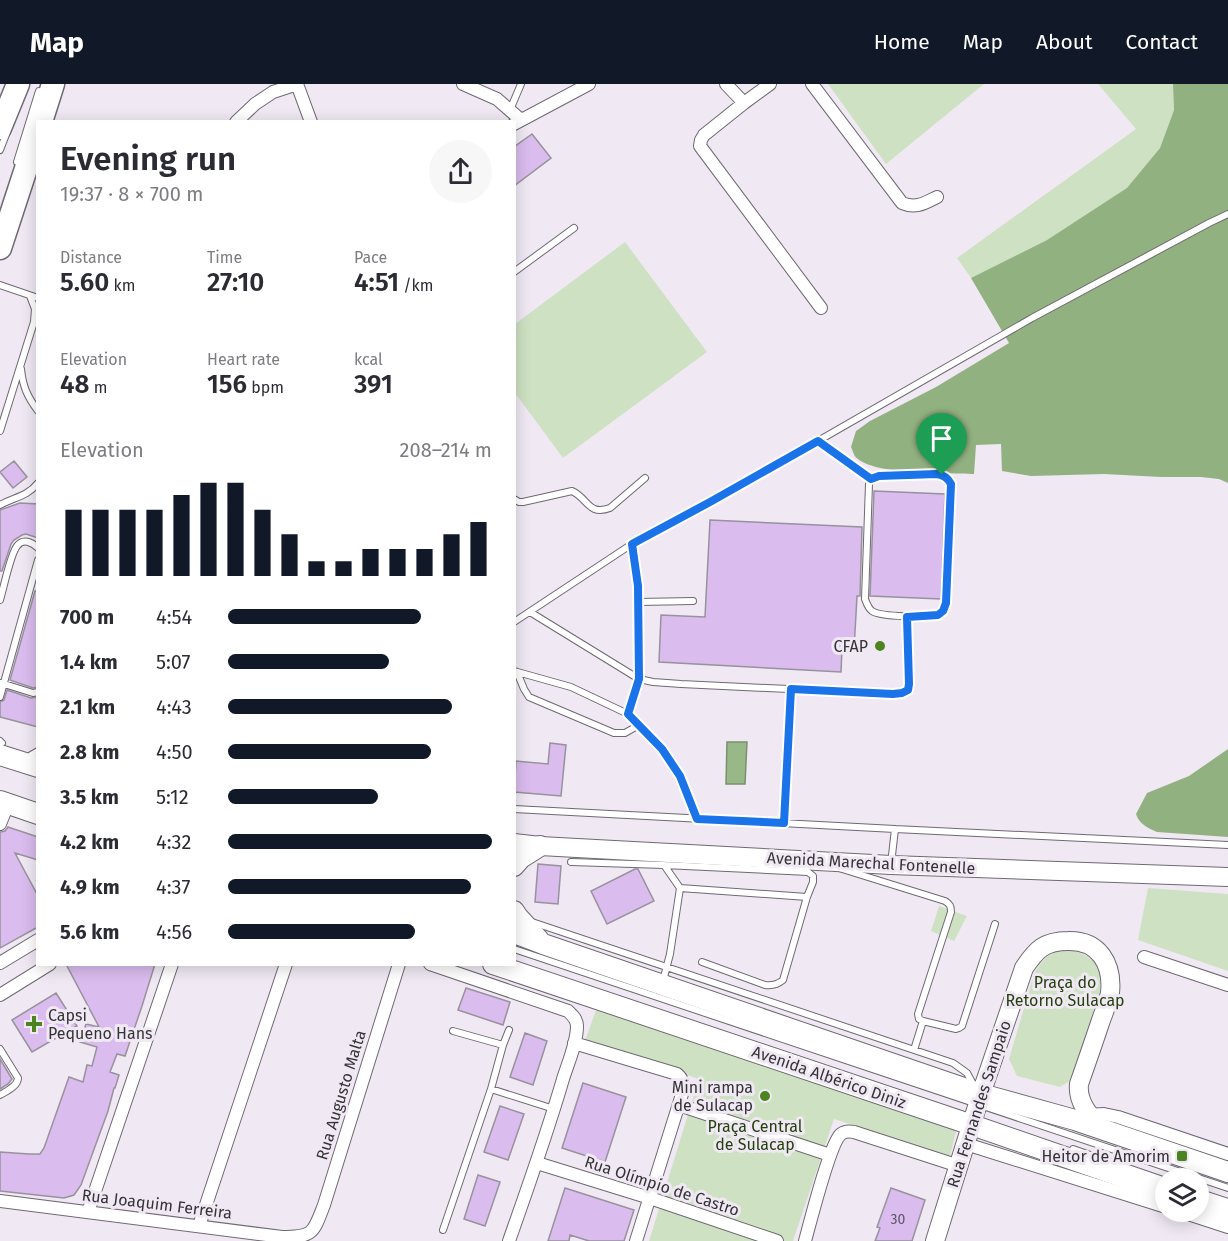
<!DOCTYPE html>
<meta charset="utf-8">
<style>
:root{--surface:#fff;--page:#f7f7f7;--text:#2b2b33;--muted:#7c7c81;--accent:#111827}
body{margin:0;font-family:"Fira Sans",sans-serif;background:var(--page);color:var(--text);height:100vh;display:flex;flex-direction:column;font-size:22px;white-space:nowrap}
*{box-sizing:border-box;margin:0}
p{font-size:20px;color:var(--muted)}
.icon{flex:none;width:33px;height:33px;fill:none;stroke:currentColor;stroke-width:2;stroke-linecap:round;stroke-linejoin:round}
.map{position:relative;flex:1;overflow:hidden}
.panel{position:absolute;left:36px;top:36px;width:480px;height:846px;display:flex;flex-direction:column;background:var(--surface);border-radius:0px;box-shadow:0 3px 15px #0003}
.panel>*{flex:none}
.controls{position:absolute;left:1155px;top:1084px;display:grid;gap:12px}
.controls a{display:grid;place-items:center;width:54px;height:54px;border-radius:50%;background:var(--surface);box-shadow:0 3px 15px #0003;font-size:30px}
.pin{position:absolute;display:grid;place-items:center;width:51px;height:51px;color:#fff;margin:-62px -26px;border-radius:50% 50% 50% 0;rotate:-45deg;box-shadow:0 0 6px #0007}
.pin .icon{rotate:45deg}
.round{display:grid;place-items:center;flex:none;width:63px;height:63px;border-radius:32px;background:var(--page)}
.overview{display:flex;align-items:center;justify-content:space-between;height:102px;padding:0 24px}
h1{font-size:33px;font-weight:600;line-height:45px}
.metrics{display:grid;grid-template-columns:repeat(3,1fr);gap:9px;height:102px;padding:6px 24px}
.metrics div{display:grid;align-content:center}
.metrics b{font-size:26px;font-weight:600}
.metrics small{font-size:16px;font-weight:400}
.metrics p{font-size:16px}
.chart{height:168px;padding:12px 24px}
.chart p{display:flex;justify-content:space-between}
.chart svg{width:100%;height:108px;margin-top:6px;stroke:var(--accent);stroke-width:6}
ul{padding:0 24px;list-style:none;font-size:20px}
li{display:grid;grid-template-columns:96px 72px 1fr;align-items:center;height:45px}
li i{height:15px;border-radius:8px;background:var(--accent)}
header{display:flex;align-items:center;gap:36px;box-sizing:border-box;height:84px;padding:0 30px;background:var(--accent);color:#fff}
header strong{font-size:28px}
nav{display:flex;gap:33px;margin-inline-start:auto;font-size:21px}
.map>svg:first-child{display:block}
</style>
<header>
<strong>Map</strong>
<nav><a>Home</a><a>Map</a><a>About</a><a>Contact</a></nav>
</header>
<div class="map">
<svg width="1228" height="1157" viewBox="0 0 1228 1157">
<rect width="100%" height="100%" fill="#f0e9f4"/>
<path fill="#cee2c3" d="M828,0H984L886,80Z
M1098,0H1173L1174,26L1160,64L1127,105L1047,156L971,194L957,174L1136,45Z
M625,158L707,268L563,374L515,309V240Z
M1148,804L1228,810V887L1138,856Z
M939,822L967,832L954,857L931,847Z
M1064,865C1094,871 1101,877 1100,908L1073,995L1060,1003L1017,992L1009,975L1034,890C1043,874 1047,871 1064,865Z
M596,926L957,1043L950,1072L834,1035L793,1157H649L699,995L585,957Z"/>
<path fill="#92b180" d="M1173,0H1228V399L1219,395L1201,393H1161L1104,390L1031,392L1002,387L1001,360L976,361L974,390C948,389 877,391 858,375C854,373 853,367 851,363L856,347L870,337L936,303L1009,259L971,194L1047,156L1127,104L1160,64L1174,26Z
M1228,665V753L1157,748C1148,744 1139,740 1136,730L1147,709L1189,692Z"/>
<path fill="#98b887" stroke="#7a906f" stroke-width="1.5" d="M727,658H747L745,700H726Z"/>
<path fill="#dabcee" stroke="#97929b" stroke-width="1.5" d="M532,50L551,74L514,102V63Z
M14,377L27,393L13,404L0,388Z
M874,407L945,410L941,515L870,512Z
M20,419L38,420V454L26,450L22,451L14,456L11,460L2,487H0V426Z
M710,436L862,443L860,512H857L854,566L842,565L841,588L659,578L661,531L705,533Z
M35,507H38V603L33,604L10,596Z
M7,606L31,614L38,613V643L0,633V618L4,616Z
M550,659L566,661L561,712L514,708L516,677L548,680Z
M8,743L38,753V776L15,769L38,812V843L0,864V748L5,747Z
M538,780L561,782L558,820L535,818Z
M635,785H638L654,817L607,840L591,807Z
M66,880H155L142,922L125,972L117,970L110,988L119,991L115,1004H114L108,1027L81,1101L74,1111L64,1114L0,1107V1068L29,1070H40L44,1064L69,993L83,998L87,981L92,982L97,963L80,958L86,940L99,943Z
M466,904L510,918L503,941L458,926Z
M56,909L77,942L32,968L12,936Z
M525,949L547,957L533,1001L510,993Z
M0,975L12,995L8,1000L0,1005Z
M583,999L626,1013L605,1078L562,1064Z
M500,1022L524,1030L508,1076L484,1068Z
M478,1091L500,1098L485,1142L464,1135Z
M565,1104L634,1126L624,1157H589L570,1151L569,1157H548Z
M891,1104L925,1116L912,1157H875L880,1144L877,1143Z"/>
<g fill="none" stroke-linecap="round" stroke-linejoin="round">
<g stroke="#6e6972" stroke-width="8">
<path id="service" d="M510,26L521,0
M0,66L7,48
M17,78L39,7
M514,188L574,144
M0,201L38,214
M21,285C23,303 27,312 38,327
M0,347L34,238L35,225L30,212
M817,357L871,395
M937,390C944,391 948,394 951,400L946,519C944,524 943,529 938,530C928,534 881,533 872,527C868,524 867,520 865,515L869,400L871,395L879,392Z
M514,415L519,418H523L572,407C588,414 588,432 610,424L645,394
M0,421C14,413 27,413 38,399
M0,516C4,503 10,471 17,462C23,454 32,458 38,464
M638,518L693,517
M530,528L639,595L653,598L681,600L893,610L902,609L908,606L909,600L907,533
M514,538L632,460L710,419L1032,234L1209,139L1228,130
M514,587L571,603L628,630L662,665L680,692L697,735
M517,588L524,605L529,613L614,649H625L639,641
M1,599L33,609L38,608
M0,613L38,476
M628,630L639,595L638,502L632,460
M0,657L2,659
M27,677L31,671L38,667
M514,725L895,745L1228,761
M784,739L791,605
M571,778L664,781L808,788L813,792V798L807,813L783,896C777,901 772,902 765,901L702,878
M891,780L895,745
M839,784L945,817C950,820 951,822 951,828L918,930L919,935L923,937L956,945L959,944L962,942L995,840
M680,804L807,813
M529,837L953,979L967,989L974,1002
M514,865L1228,1104
M663,897L670,870L680,804L664,781
M453,947L503,961
M0,965L18,994C18,1002 7,1007 0,1011
M914,966L923,937
M491,1005L554,1025
M1073,1065L1166,1097
M1198,1108L1228,1118
M443,1146L491,1005L503,961L509,946"/>
</g>
<g stroke="#6e6972" stroke-width="14">
<path id="minor" d="M297,0L311,38
M463,0L497,15L521,36
M726,0L744,19L770,0
M812,0L902,119C916,125 925,119 937,113
M744,19L704,51L701,56L700,62L821,224
M236,38L255,20L273,8L297,0
M514,40L589,0
M0,740L8,720
M1144,873L1228,901
M0,879L38,856
M430,880L568,927C572,931 577,935 577,942C577,959 568,979 563,995C547,1050 528,1103 509,1157
M0,911L50,880
M574,959L677,990C683,995 683,999 683,1007L636,1157
M679,1021L830,1071
M1086,1031L1104,1030L1118,1033L1228,1070
M966,1060L1166,1123
M537,1079L650,1114L777,1157
M0,1117L282,1153C314,1153 313,1149 324,1121L399,880
M88,1128L172,880
M1182,1128L1228,1143
M199,1142L286,880
M805,1157C810,1139 830,1059 841,1050C845,1047 849,1047 854,1048L959,1082"/>
</g>
<g stroke="#6e6972" stroke-width="20">
<path id="secondary" d="M514,759L540,762L891,781L1228,793
M935,1157L981,1010L1024,884C1036,866 1044,857 1068,857C1099,856 1113,880 1110,909C1108,919 1103,930 1100,939C1093,960 1086,980 1079,1000C1077,1019 1090,1032 1102,1045"/>
</g>
<g stroke="#6e6972" stroke-width="22">
<path id="primary" d="M0,671L38,683
M0,717L38,730
M514,782L521,774L540,762
M514,827L518,833L539,856
M514,849L543,860L981,1010L1075,1036L1228,1088
M493,880L972,1041L1166,1108
M1198,1120L1228,1130"/>
</g>
<g stroke="#6e6972" stroke-width="25">
<path id="motorway" d="M41,38L53,0
M0,44L18,0
M0,164L38,48"/>
</g>
<use href="#service" stroke="#fff" stroke-width="6"/>
<use href="#minor" stroke="#fff" stroke-width="12"/>
<use href="#secondary" stroke="#fff" stroke-width="18"/>
<use href="#primary" stroke="#fff" stroke-width="20"/>
<use href="#motorway" stroke="#fff" stroke-width="22"/>
</g>
<g fill="none" stroke-linecap="round" stroke-linejoin="round">
<g stroke="#fff" stroke-width="12">
<path id="route" d="M818,357L871,395L879,392L937,390C944,391 948,394 951,400L946,519L943,527L938,531L907,533L909,600L908,606L902,609L893,610L791,605L784,739L697,735L680,692L662,665L628,630L639,595L638,502L632,460L710,418Z"/>
</g>
<use href="#route" stroke="#1a73e8" stroke-width="8"/>
</g>
<g fill="#4c8520" stroke="#f0e9f4" stroke-width="2">
<circle cx="880" cy="562" r="6"/>
<path d="M31 931h6v6h6v6h-6v6h-6v-6h-6v-6h6z"/>
<circle cx="765" cy="1012" r="6"/>
<rect x="1176" y="1066" width="12" height="12" rx="3"/>
</g>
<g text-anchor="middle" dominant-baseline="central" stroke-width="6" stroke-linejoin="round" paint-order="stroke">
<g font-size="14" fill="#5e5565">
<text x="898" y="1135">30</text>
</g>
<g font-size="16" fill="#353337" stroke="#f0e9f4" text-anchor="end">
<text x="868" y="562">CFAP</text>
<text x="48" y="931" text-anchor="start">Capsi<tspan x="48" dy="18">Pequeno Hans</tspan></text>
<text x="753" y="1003">Mini rampa<tspan x="753" dy="18">de Sulacap</tspan></text>
<text x="1170" y="1072">Heitor de Amorim</text>
</g>
<g font-size="16" fill="#353337" stroke="#f0e9f4">
<text transform="translate(871 779) rotate(3)">Avenida Marechal Fontenelle</text>
<text transform="translate(829 993) rotate(19)">Avenida Albérico Diniz</text>
<text transform="translate(341 1011) rotate(-73)">Rua Augusto Malta</text>
<text transform="translate(979 1020) rotate(-72)">Rua Fernandes Sampaio</text>
<text transform="translate(662 1102) rotate(18)">Rua Olímpio de Castro</text>
<text transform="translate(157 1120) rotate(7)">Rua Joaquim Ferreira</text>
</g>
<g font-size="16" fill="#23400d" stroke="#f0e9f4">
<text x="1065" y="898">Praça do<tspan x="1065" dy="18">Retorno Sulacap</tspan></text>
<text x="755" y="1042">Praça Central<tspan x="755" dy="18">de Sulacap</tspan></text>
</g>
</g>
</svg>
<div class="controls">
<a><svg class="icon" aria-label="layers" viewBox="0 0 24 24"><path d="M12 4l9 5-9 5-9-5zM3 14l9 5 9-5"/></svg></a>
</div>
<div class="pin" style="left:942px;top:391px;background:#1e9e55"><svg class="icon" aria-label="arrive" viewBox="0 0 24 24"><path d="M6 21V4h12l-3 4 3 4H6"/></svg></div>
<section class="panel">
<div class="overview"><div><h1>Evening run</h1><p>19:37 · 8 × 700 m</p></div><a class="round"><svg class="icon" aria-label="share" viewBox="0 0 24 24"><path d="M12 15V3M7 8l5-5 5 5M5 13v7h14v-7"/></svg></a></div>
<div class="metrics">
<div><p>Distance</p><b>5.60<small> km</small></b></div>
<div><p>Time</p><b>27:10</b></div>
<div><p>Pace</p><b>4:51<small> /km</small></b></div>
</div>
<div class="metrics">
<div><p>Elevation</p><b>48<small> m</small></b></div>
<div><p>Heart rate</p><b>156<small> bpm</small></b></div>
<div><p>kcal</p><b>391</b></div>
</div>
<div class="chart"><p><span>Elevation</span>208–214 m</p>
<svg viewBox="0 0 160 44" preserveAspectRatio="none"><path d="M5 44V17M15 44V17M25 44V17M35 44V17M45 44V11M55 44V6M65 44V6M75 44V17M85 44V27M95 44V38M105 44V38M115 44V33M125 44V33M135 44V33M145 44V27M155 44V22"/></svg>
</div>
<ul>
<li><b>700 m</b>4:54<i style="width:73%"></i></li>
<li><b>1.4 km</b>5:07<i style="width:61%"></i></li>
<li><b>2.1 km</b>4:43<i style="width:85%"></i></li>
<li><b>2.8 km</b>4:50<i style="width:77%"></i></li>
<li><b>3.5 km</b>5:12<i style="width:57%"></i></li>
<li><b>4.2 km</b>4:32<i style="width:100%"></i></li>
<li><b>4.9 km</b>4:37<i style="width:92%"></i></li>
<li><b>5.6 km</b>4:56<i style="width:71%"></i></li>
</ul>
</section>
</div>
